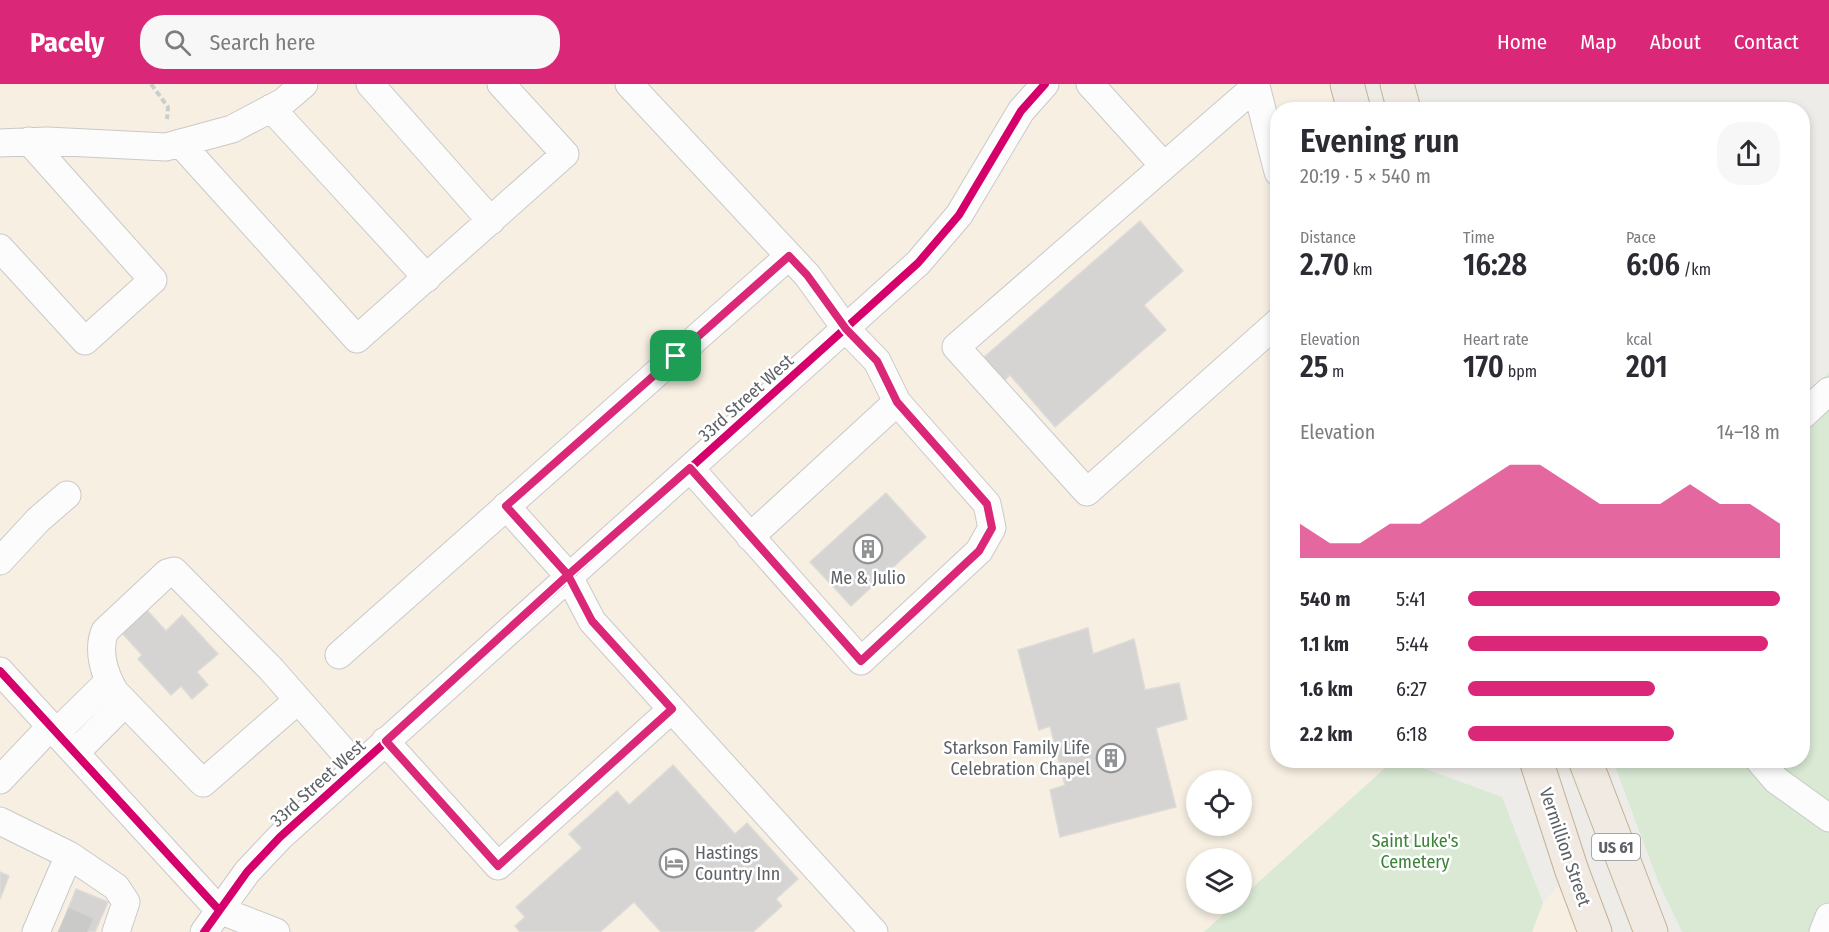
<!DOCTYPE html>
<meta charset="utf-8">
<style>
:root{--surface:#fff;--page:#f7f7f7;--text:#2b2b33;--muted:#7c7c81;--accent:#db2777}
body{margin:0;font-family:"Fira Sans Condensed",sans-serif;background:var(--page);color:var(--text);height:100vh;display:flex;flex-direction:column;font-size:22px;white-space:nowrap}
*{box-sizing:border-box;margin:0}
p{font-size:20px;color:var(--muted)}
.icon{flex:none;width:33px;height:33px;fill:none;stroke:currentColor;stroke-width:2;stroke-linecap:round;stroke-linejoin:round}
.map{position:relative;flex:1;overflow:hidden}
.sheet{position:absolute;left:1270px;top:18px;width:540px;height:666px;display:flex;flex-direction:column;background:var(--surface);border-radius:24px;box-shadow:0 3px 9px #0003}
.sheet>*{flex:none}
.controls{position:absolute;left:1186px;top:686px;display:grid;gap:12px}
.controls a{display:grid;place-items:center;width:66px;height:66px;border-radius:50%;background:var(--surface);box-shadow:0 3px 9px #0003;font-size:30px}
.pin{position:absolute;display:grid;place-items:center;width:51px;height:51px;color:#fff;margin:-26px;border-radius:12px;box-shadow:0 3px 9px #0006}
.round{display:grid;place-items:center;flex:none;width:63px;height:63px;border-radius:24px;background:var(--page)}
.overview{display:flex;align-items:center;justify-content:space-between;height:102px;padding:0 30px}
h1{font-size:33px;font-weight:600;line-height:45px}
.stats{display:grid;grid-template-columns:repeat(3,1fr);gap:9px;height:102px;padding:6px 30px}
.stats div{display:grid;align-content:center}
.stats b{font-size:30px;font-weight:600}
.stats small{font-size:16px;font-weight:400}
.stats p{font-size:16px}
.chart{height:168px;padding:12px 30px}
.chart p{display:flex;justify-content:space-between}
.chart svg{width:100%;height:108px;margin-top:6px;fill:var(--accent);opacity:.7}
ul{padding:0 30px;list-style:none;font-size:20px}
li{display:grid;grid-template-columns:96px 72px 1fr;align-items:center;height:45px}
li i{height:15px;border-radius:8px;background:var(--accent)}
header{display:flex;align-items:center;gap:36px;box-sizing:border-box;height:84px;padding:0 30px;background:var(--accent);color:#fff}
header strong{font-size:28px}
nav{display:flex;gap:33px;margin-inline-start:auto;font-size:21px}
.search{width:420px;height:54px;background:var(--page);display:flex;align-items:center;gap:15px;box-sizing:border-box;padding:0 21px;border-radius:24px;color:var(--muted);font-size:22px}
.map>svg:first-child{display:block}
</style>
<header>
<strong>Pacely</strong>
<div class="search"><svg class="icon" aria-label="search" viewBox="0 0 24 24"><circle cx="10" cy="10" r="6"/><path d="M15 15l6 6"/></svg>Search here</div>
<nav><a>Home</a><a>Map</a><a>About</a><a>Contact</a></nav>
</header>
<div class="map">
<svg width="1829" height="848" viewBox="0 0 1829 848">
<rect width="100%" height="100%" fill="#eeece8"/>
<path fill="#f6efe2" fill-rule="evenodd" d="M0,0H1347L1354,25L1278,26V676L1394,677L1242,813V774H1197V819H1236L1204,848H0ZM1197,696H1242V741H1197Z
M1572,787L1595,848H1532L1543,819Z"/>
<path fill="#d9e9d4" d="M1829,289V848H1682L1658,797L1613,677L1803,676V313Z
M1394,676L1404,677L1502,713L1543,819L1532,848H1204L1236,819H1242V813Z"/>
<path fill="#d6d4d2" stroke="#dddbd8" stroke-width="1.5" d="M1140,137L1183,187L1144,221L1166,246L1055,343L1010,291L1004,297L983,274Z
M886,409L926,453L851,522L810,478Z
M146,525L166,547L182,531L218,570L197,588L208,601L192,615L181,602L171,611L138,575L142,571L121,548Z
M1088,544L1093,570L1134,555L1145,606L1179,599L1187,635L1156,644L1176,723L1060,753L1050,706L1065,701L1050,642L1039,646L1018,566Z
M673,681L735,750L747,739L798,795L776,815L782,822L753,848H661L634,818L600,848H520L515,842L525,833L516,823L582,764L569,750L617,707L629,721Z
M0,788L9,792L0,815Z
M76,805L108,818L95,848H59Z"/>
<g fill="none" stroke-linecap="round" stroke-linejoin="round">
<path stroke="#cacac8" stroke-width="27" stroke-dasharray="27 14" stroke-linecap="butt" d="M63,836L90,848"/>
<g stroke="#cac9c9" stroke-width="29">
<path id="minor" d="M370,0L491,137
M629,0L807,191L846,245L877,277L897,318L987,420L992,444L979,467L861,577L690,384
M1090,0L1164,82
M271,24L427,194
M0,59L47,57L166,63L232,45L283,18L304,0
M180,59L357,255L565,70L501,0
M1278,88L1256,2L956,263L1087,408L1278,238
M0,164L85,257L153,196L29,57
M1803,331L1829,307
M506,422L568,491L592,537L874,848
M750,453L897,318
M0,477L38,436L67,411
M339,571L789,172
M0,587L219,826L276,848
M298,616L203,699L115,608C104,590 97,566 105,547L167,489L174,487L271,585L357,683
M57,648L108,598
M385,657L498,782L672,625
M75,669L124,620
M1759,676L1776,696L1829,734
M0,696L51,642
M0,737L69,771L36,848
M69,771L116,803L126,818L116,848
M204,848L247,788L280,753L918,179L959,131L1021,27L1045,0
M1823,848L1829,833"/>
</g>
<g stroke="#c5b296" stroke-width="35">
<path id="highway" d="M1347,0L1354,26
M1397,0L1404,26
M1536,676L1572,787L1595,848
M1585,676L1651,848"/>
</g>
<path stroke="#cacfcb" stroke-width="4" stroke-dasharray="6 3" stroke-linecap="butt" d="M151,0L168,23L167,35"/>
<use href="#minor" stroke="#fcfcfc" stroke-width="27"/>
<use href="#highway" stroke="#f0eae2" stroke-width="33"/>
<g stroke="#fff" stroke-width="11">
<path id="cycleway" d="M0,587L219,826
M204,848L247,788L280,753L918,179L959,131L1021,27L1045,0"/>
</g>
<use href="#cycleway" stroke="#d6006c" stroke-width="8"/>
</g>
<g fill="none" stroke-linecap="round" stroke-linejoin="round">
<g stroke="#fff" stroke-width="12">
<path id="route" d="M676,272L506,422L568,491L386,657L498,782L672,625L592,537L568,491L690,384L861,577L979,467L992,444L987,420L897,318L877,277L846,245L807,191L789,172L676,272"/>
</g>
<use href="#route" stroke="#db2777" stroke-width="8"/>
</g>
<defs>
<g id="building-ring" transform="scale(1.5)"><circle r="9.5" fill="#fff" stroke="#909294" stroke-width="1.5"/><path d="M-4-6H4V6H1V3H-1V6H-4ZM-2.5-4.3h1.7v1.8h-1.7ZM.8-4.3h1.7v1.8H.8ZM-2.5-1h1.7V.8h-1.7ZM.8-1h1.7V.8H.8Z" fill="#909294"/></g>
<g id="hotel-ring" transform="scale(1.5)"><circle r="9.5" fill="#fff" stroke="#909294" stroke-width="1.5"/><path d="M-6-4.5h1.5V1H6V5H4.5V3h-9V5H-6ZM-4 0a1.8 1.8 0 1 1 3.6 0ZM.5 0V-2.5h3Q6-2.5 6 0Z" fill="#909294"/></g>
</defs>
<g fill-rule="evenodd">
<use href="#building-ring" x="868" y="465"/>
<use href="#building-ring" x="1111" y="674"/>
<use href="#hotel-ring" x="674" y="779"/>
</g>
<g text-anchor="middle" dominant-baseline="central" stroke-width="5" stroke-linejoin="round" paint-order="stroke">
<rect fill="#fff" stroke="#8e9194" stroke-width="1.5" x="1592" y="750" width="48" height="26" rx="4.5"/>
<g font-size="16" font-weight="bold" fill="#5e6266">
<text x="1616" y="763">US 61</text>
</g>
<g font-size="18" fill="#5e6266" stroke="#fff">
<text transform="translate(746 314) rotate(-42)">33rd Street West</text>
<text transform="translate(318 699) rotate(-42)">33rd Street West</text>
<text transform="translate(1565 763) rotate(71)">Vermillion Street</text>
</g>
<g font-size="18" fill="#5e6266" stroke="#fff">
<text x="868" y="494">Me &amp; Julio</text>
<text x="1090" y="664" text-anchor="end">Starkson Family Life<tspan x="1090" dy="21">Celebration Chapel</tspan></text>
<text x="695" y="769" text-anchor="start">Hastings<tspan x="695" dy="21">Country Inn</tspan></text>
</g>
<g font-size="18" fill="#3c8338" stroke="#fff">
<text x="1415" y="757">Saint Luke's<tspan x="1415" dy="21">Cemetery</tspan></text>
</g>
</g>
</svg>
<div class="controls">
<a><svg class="icon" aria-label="locate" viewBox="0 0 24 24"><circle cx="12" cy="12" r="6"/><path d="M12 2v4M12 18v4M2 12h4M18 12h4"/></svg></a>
<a><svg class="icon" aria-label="layers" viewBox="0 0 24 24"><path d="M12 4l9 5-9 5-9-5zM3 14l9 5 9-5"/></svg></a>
</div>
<div class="pin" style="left:676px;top:272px;background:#1e9e55"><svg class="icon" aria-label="arrive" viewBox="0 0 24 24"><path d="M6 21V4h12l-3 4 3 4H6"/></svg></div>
<section class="sheet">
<div class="overview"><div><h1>Evening run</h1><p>20:19 · 5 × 540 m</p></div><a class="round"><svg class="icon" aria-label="share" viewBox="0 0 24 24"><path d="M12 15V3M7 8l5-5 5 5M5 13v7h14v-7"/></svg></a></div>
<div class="stats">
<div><p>Distance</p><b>2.70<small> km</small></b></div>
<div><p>Time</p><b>16:28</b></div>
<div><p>Pace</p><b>6:06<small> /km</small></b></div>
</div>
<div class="stats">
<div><p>Elevation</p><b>25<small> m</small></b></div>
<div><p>Heart rate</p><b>170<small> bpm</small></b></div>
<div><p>kcal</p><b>201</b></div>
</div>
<div class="chart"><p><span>Elevation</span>14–18 m</p>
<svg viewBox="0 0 160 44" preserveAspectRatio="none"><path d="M0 44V30L10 38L20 38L30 30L40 30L50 22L60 14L70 6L80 6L90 14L100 22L110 22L120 22L130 14L140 22L150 22L160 30V44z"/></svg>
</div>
<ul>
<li><b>540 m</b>5:41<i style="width:100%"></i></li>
<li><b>1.1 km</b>5:44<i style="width:96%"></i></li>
<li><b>1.6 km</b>6:27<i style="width:60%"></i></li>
<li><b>2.2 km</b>6:18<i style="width:66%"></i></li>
</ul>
</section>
</div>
